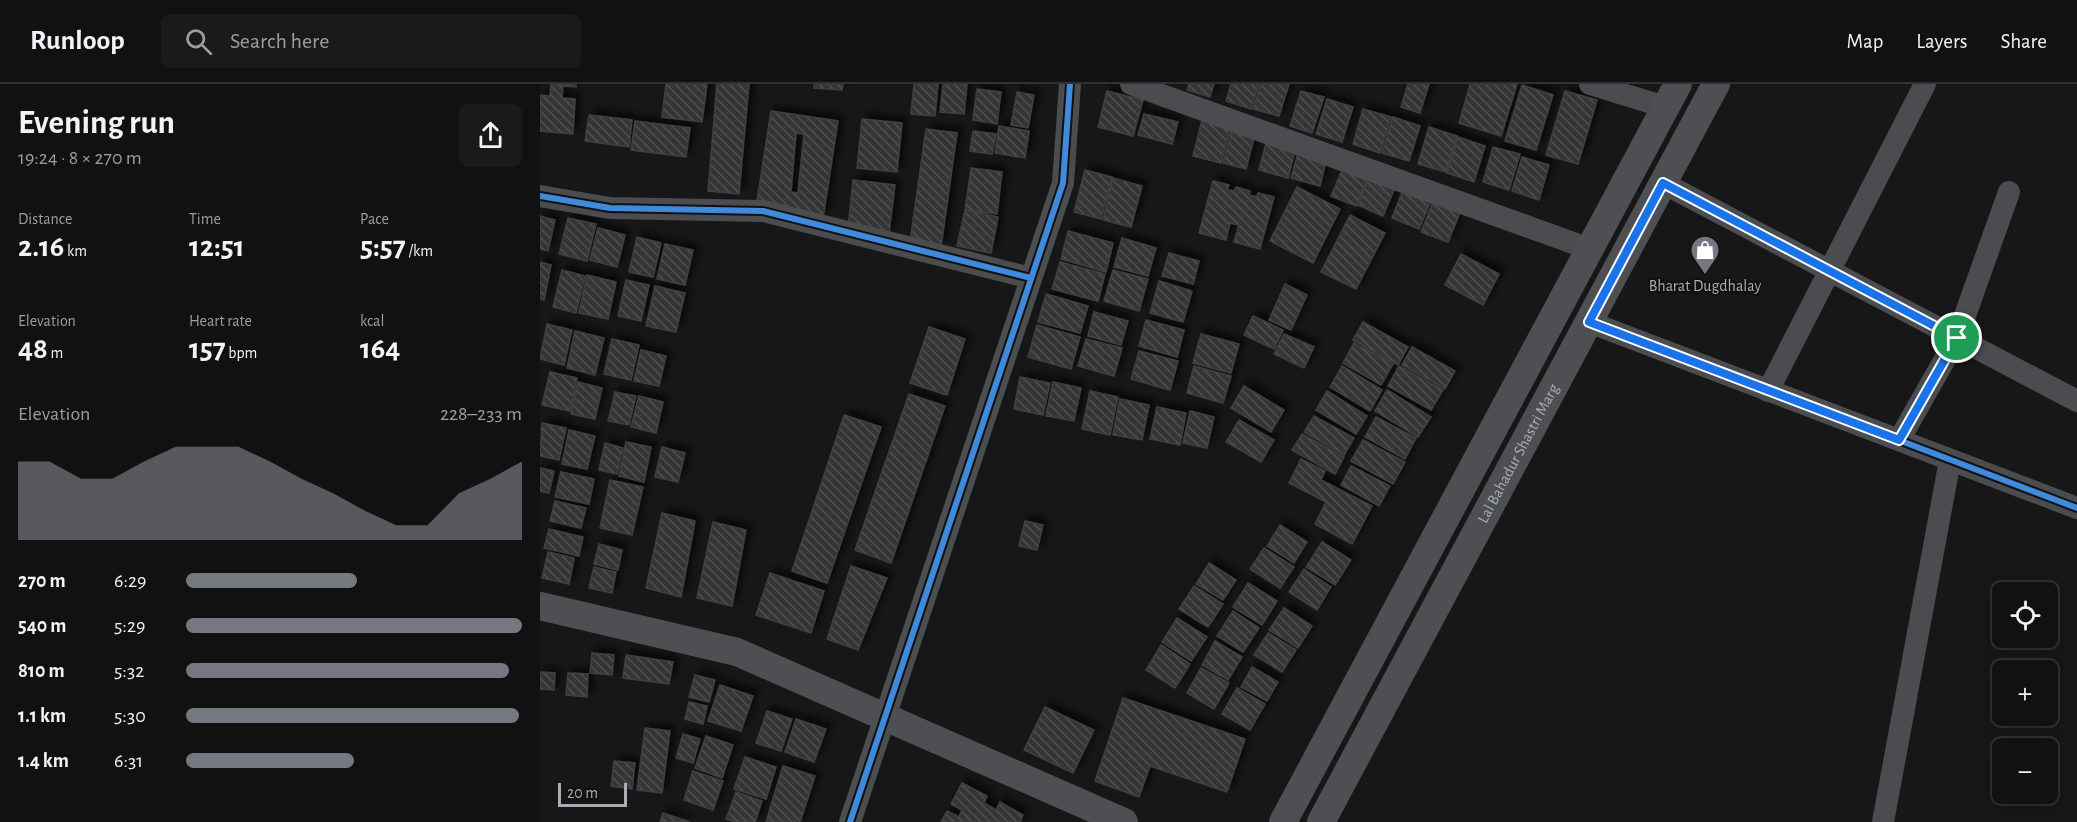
<!DOCTYPE html>
<meta charset="utf-8">
<style>
:root{--surface:#111;--page:#1a1a1a;--text:#f1f3f6;--muted:#9c9d9f;--line:#303131;--accent:#757880}
body{margin:0;font-family:"Alegreya Sans",sans-serif;background:var(--page);color:var(--text);height:100vh;display:flex;flex-direction:column;font-size:22px;white-space:nowrap}
*{box-sizing:border-box;margin:0}
p{font-size:20px;color:var(--muted)}
.icon{flex:none;width:33px;height:33px;fill:none;stroke:currentColor;stroke-width:2;stroke-linecap:round;stroke-linejoin:round}
.map{position:relative;flex:1;overflow:hidden}
.sheet{display:flex;flex-direction:column;background:var(--surface);width:540px}
.sheet>*{flex:none}
.fabs{position:absolute;left:1452px;top:498px;display:grid;gap:12px}
.fabs a{display:grid;place-items:center;width:66px;height:66px;border-radius:9px;background:var(--surface);box-shadow:0 3px 15px #0003,0 0 0 2px var(--line);font-size:30px}
.scale{position:absolute;left:18px;bottom:15px;width:69px;box-sizing:border-box;padding-left:6px;border:3px solid #a8adb8;border-top:0;font-size:16px;line-height:21px;white-space:nowrap;color:#a8adb8;-webkit-text-stroke:4px #111113;paint-order:stroke}
.pin{position:absolute;display:grid;place-items:center;width:51px;height:51px;color:#fff;margin:-26px;border:3px solid #fff;border-radius:50%;box-shadow:0 2px 6px #0007}
.round{display:grid;place-items:center;flex:none;width:63px;height:63px;border-radius:9px;background:var(--page)}
.head{display:flex;align-items:center;justify-content:space-between;height:102px;padding:0 18px}
h1{font-size:33px;font-weight:700;line-height:45px}
.stats{display:grid;grid-template-columns:repeat(3,1fr);gap:9px;height:102px;padding:6px 18px}
.stats div{display:grid;align-content:center}
.stats b{font-size:30px;font-weight:700}
.stats small{font-size:16px;font-weight:400}
.stats p{font-size:16px}
.chart{height:168px;padding:12px 18px}
.chart p{display:flex;justify-content:space-between}
.chart svg{width:100%;height:108px;margin-top:6px;fill:var(--accent);opacity:.7}
ul{padding:0 18px;list-style:none;font-size:20px}
li{display:grid;grid-template-columns:96px 72px 1fr;align-items:center;height:45px}
li i{height:15px;border-radius:8px;background:var(--accent)}
header{display:flex;align-items:center;gap:36px;box-sizing:border-box;height:84px;padding:0 30px;background:var(--surface);border-bottom:2px solid var(--line)}
header strong{font-size:28px}
nav{display:flex;gap:33px;margin-inline-start:auto;font-size:21px}
.search{width:420px;height:54px;background:var(--page);display:flex;align-items:center;gap:15px;box-sizing:border-box;padding:0 21px;border-radius:9px;color:var(--muted);font-size:22px}
main{display:flex;flex:1;min-height:0}
.map>svg:first-child{display:block}
</style>
<header>
<strong>Runloop</strong>
<div class="search"><svg class="icon" aria-label="search" viewBox="0 0 24 24"><circle cx="10" cy="10" r="6"/><path d="M15 15l6 6"/></svg>Search here</div>
<nav><a>Map</a><a>Layers</a><a>Share</a></nav>
</header>
<main>
<section class="sheet">
<div class="head"><div><h1>Evening run</h1><p>19:24 · 8 × 270 m</p></div><a class="round"><svg class="icon" aria-label="share" viewBox="0 0 24 24"><path d="M12 15V3M7 8l5-5 5 5M5 13v7h14v-7"/></svg></a></div>
<div class="stats">
<div><p>Distance</p><b>2.16<small> km</small></b></div>
<div><p>Time</p><b>12:51</b></div>
<div><p>Pace</p><b>5:57<small> /km</small></b></div>
</div>
<div class="stats">
<div><p>Elevation</p><b>48<small> m</small></b></div>
<div><p>Heart rate</p><b>157<small> bpm</small></b></div>
<div><p>kcal</p><b>164</b></div>
</div>
<div class="chart"><p><span>Elevation</span>228–233 m</p>
<svg viewBox="0 0 160 44" preserveAspectRatio="none"><path d="M0 44V12L10 12L20 19L30 19L40 12L50 6L60 6L70 6L80 12L90 19L100 25L110 32L120 38L130 38L140 25L150 19L160 12V44z"/></svg>
</div>
<ul>
<li><b>270 m</b>6:29<i style="width:51%"></i></li>
<li><b>540 m</b>5:29<i style="width:100%"></i></li>
<li><b>810 m</b>5:32<i style="width:96%"></i></li>
<li><b>1.1 km</b>5:30<i style="width:99%"></i></li>
<li><b>1.4 km</b>6:31<i style="width:50%"></i></li>
</ul>
</section>
<div class="map">
<svg width="1537" height="738" viewBox="0 0 1537 738">
<defs>
<pattern id="building-back-hatch" width="6" height="6" patternUnits="userSpaceOnUse" patternTransform="scale(1.5)"><rect width="6" height="6" fill="#353536"/><path d="M-1 5l2 2M0 0l6 6M5-1l2 2" fill="none" stroke="#4f5051"/></pattern>
<filter id="shadow"><feDropShadow dx="5.5" dy="-5.5" stdDeviation="3" flood-color="#0009"/></filter>
</defs>
<rect width="100%" height="100%" fill="#171717"/>
<path fill="url(#building-back-hatch)" stroke="#3f4043" stroke-width="1.5" fill-rule="evenodd" filter="url(#shadow)" d="M11,0H36V3L23,2L22,14L35,15L33,50L0,47V11L10,12Z
M126,0H167L162,38L122,33Z
M177,0H209L199,110L168,107Z
M274,0H303L302,6L274,4Z
M374,0H398L395,32L371,30Z
M403,0H427L424,30L400,28Z
M649,0H674L670,13L647,6Z
M691,0H719L711,25L686,17Z
M721,0H749L739,32L713,25Z
M868,0H889L880,29L861,23Z
M930,0H977L961,52L919,39Z
M982,1L1013,11L996,66L965,57Z
M437,5L461,8L457,40L433,36Z
M567,7L603,16L593,52L558,43Z
M761,7L784,13L772,49L750,42Z
M1025,7L1057,16L1038,80L1006,71Z
M477,8L494,11L488,44L471,41Z
M787,15L813,23L802,58L776,50Z
M823,25L851,33L840,69L813,60Z
M231,27L298,37L283,134L216,123ZM256,49L264,50L258,109L251,108Z
M604,30L638,38L632,60L598,51Z
M49,31L92,36L89,63L45,57Z
M853,33L880,42L869,77L842,69Z
M322,35L362,39L357,88L317,84Z
M662,36L690,44L681,79L653,72Z
M95,37L150,44L146,73L91,66Z
M459,42L489,47L485,74L455,69Z
M889,43L917,52L906,88L878,80Z
M386,45L417,49L401,163L370,158Z
M433,47L456,50L452,70L430,67Z
M691,48L714,54L706,85L683,79Z
M918,53L945,62L934,98L907,89Z
M727,56L756,63L748,94L719,86Z
M953,63L980,70L969,106L943,98Z
M759,65L787,73L780,102L751,94Z
M982,73L1009,81L999,116L972,107Z
M805,79L830,89L816,122L791,112Z
M431,84L462,88L457,130L425,126Z
M545,86L572,93L561,135L534,128Z
M831,89L857,99L843,132L818,121Z
M573,94L602,102L591,143L563,136Z
M313,96L355,101L349,149L308,144Z
M673,97L689,101L687,106L694,107L696,103L710,107L709,111L717,113L718,109L734,113L720,165L694,158L699,141L690,139L686,156L659,149Z
M865,101L893,112L879,145L852,134Z
M757,103L800,125L773,179L730,157Z
M895,113L922,124L908,158L881,148Z
M425,126L458,133L451,169L417,162Z
M810,131L845,149L816,205L781,188Z
M0,132L15,136L8,167L0,165Z
M28,134L56,140L47,177L19,170Z
M58,144L85,151L77,183L50,176Z
M528,147L573,159L566,188L521,175Z
M97,153L121,159L113,193L89,188Z
M582,154L616,164L608,192L574,183Z
M125,160L153,166L145,201L117,195Z
M629,169L659,177L653,200L622,192Z
M921,170L959,190L943,221L905,201Z
M0,178L11,181L4,216L0,215Z
M520,178L565,190L558,217L512,205Z
M22,186L45,192L36,229L13,223Z
M573,186L608,195L599,227L564,217Z
M47,191L76,198L68,235L39,229Z
M86,196L109,201L101,237L78,232Z
M619,197L652,207L643,238L610,229Z
M745,200L767,211L751,246L729,236Z
M115,202L145,209L136,248L106,242Z
M506,210L548,222L540,249L498,238Z
M554,228L588,237L581,261L548,252Z
M713,232L743,246L734,265L704,251Z
M606,236L644,246L637,273L599,262Z
M823,238L868,263L858,281L813,256Z
M7,240L32,246L24,281L0,275Z
M497,241L540,253L531,285L488,273Z
M389,243L425,255L407,311L370,299Z
M35,247L64,254L55,291L27,284Z
M661,250L699,260L691,289L653,279Z
M744,250L774,263L764,284L734,270Z
M72,255L99,261L91,296L64,290Z
M546,255L582,264L574,292L538,282Z
M814,259L853,280L841,301L803,279Z
M872,263L915,287L905,305L862,281Z
M101,266L126,272L119,302L94,297Z
M599,267L638,277L630,306L591,295Z
M654,282L691,292L683,319L647,309Z
M802,282L842,306L830,327L790,303Z
M859,282L903,306L891,326L848,302Z
M10,288L37,294L30,327L2,321Z
M480,293L510,299L503,331L474,325Z
M38,298L62,304L55,335L31,330Z
M513,298L541,304L534,337L506,332Z
M704,302L744,326L731,348L691,324Z
M847,306L891,333L878,353L835,327Z
M550,307L578,313L570,351L542,345Z
M787,307L827,332L816,350L776,326Z
M75,308L96,312L89,341L68,337Z
M369,310L405,322L351,479L315,466Z
M99,312L123,318L116,349L91,343Z
M580,315L609,321L602,356L573,351Z
M617,323L646,329L640,361L610,355Z
M650,327L674,333L667,364L643,359Z
M304,331L341,343L287,499L252,487Z
M774,332L814,354L804,371L764,348Z
M836,333L876,354L865,375L825,353Z
M699,336L734,356L721,378L686,358Z
M2,339L26,344L19,376L0,372Z
M29,346L55,352L47,385L22,380Z
M762,350L804,373L795,390L752,366Z
M823,356L865,378L853,400L811,377Z
M86,358L111,363L104,398L79,392Z
M65,359L83,364L77,390L59,386Z
M122,363L145,369L138,398L115,393Z
M761,375L785,387L781,396L832,422L812,460L775,440L786,418L749,399Z
M811,382L850,402L839,422L801,401Z
M0,384L14,387L9,409L0,407Z
M21,388L54,395L49,420L15,413Z
M70,396L103,403L92,451L60,444Z
M15,417L46,424L41,444L10,437Z
M122,429L155,437L141,513L106,504Z
M485,437L503,441L497,466L479,462Z
M173,438L206,446L192,522L157,514Z
M740,441L767,458L754,479L727,462Z
M9,445L43,453L39,472L4,464Z
M782,458L811,476L795,501L766,483Z
M59,460L82,466L78,486L54,480Z
M724,464L754,483L740,504L710,485Z
M8,468L34,474L29,500L2,494Z
M669,479L696,496L683,516L656,500Z
M311,482L347,494L318,566L287,555Z
M54,483L76,488L72,509L49,504Z
M764,485L791,503L777,526L749,508Z
M230,489L284,507L271,549L216,531Z
M708,499L737,517L722,541L693,523Z
M654,502L683,520L668,543L639,525Z
M744,524L772,542L758,564L729,546Z
M693,527L719,544L703,568L677,552Z
M637,534L667,553L651,577L622,558Z
M728,549L756,566L742,588L714,571Z
M675,557L702,573L688,596L662,581Z
M621,561L650,580L635,604L606,586Z
M52,569L74,571L72,591L50,589Z
M86,571L133,578L129,600L83,594Z
M712,583L738,598L727,617L701,603Z
M661,584L689,599L674,625L647,609Z
M0,588L15,589L14,606L0,605Z
M28,589L48,590L47,613L26,611Z
M155,591L175,596L169,618L149,613Z
M180,601L213,612L201,647L168,637Z
M697,604L725,620L710,646L682,630Z
M583,614L705,655L687,708L610,682L599,713L555,697Z
M149,618L167,622L163,640L145,635Z
M505,623L554,646L533,689L484,666Z
M227,627L252,635L241,667L216,659Z
M256,635L286,645L274,678L245,668Z
M105,644L130,647L122,709L97,706Z
M143,650L160,655L153,679L136,674Z
M166,652L193,661L182,694L155,684Z
M205,673L236,683L226,715L194,705Z
M74,677L95,679L92,705L71,702Z
M243,682L275,692L260,738H226Z
M153,687L183,697L173,726L144,716Z
M422,699L447,712L444,719L456,726L460,718L483,731L480,738H401L407,727L419,733L422,726L411,720Z
M196,708L222,717L215,738H196L186,735Z
M123,729L150,738H120Z"/>
<g fill="none" stroke-linecap="round" stroke-linejoin="round">
<path stroke="#4b4c50" stroke-width="22" d="M591,0L1050,165
M1050,0L1125,23
M1123,99L1537,317
M0,112L70,124L223,127L491,194
M1049,238L1537,424
M1228,307L1385,0
M1359,356L1417,254L1469,108
M310,738L523,99L530,0
M1343,738L1410,376"/>
<g stroke="#4d4f52" stroke-width="28">
<path d="M0,522L197,568L584,738"/>
<path d="M743,738L1138,0"/>
<path id="s1" d="M781,738L1176,0"/>
</g>
<g stroke="#111113" stroke-width="10">
<path id="cycleway" d="M0,112L70,124L223,127L491,194
M1049,238L1537,424
M310,738L523,99L530,0"/>
</g>
<use href="#cycleway" stroke="#408adc" stroke-width="6"/>
</g>
<g fill="none" stroke-linecap="round" stroke-linejoin="round">
<g stroke="#fff" stroke-width="12">
<path id="route" d="M1123,99L1417,254L1359,356L1049,238Z"/>
</g>
<use href="#route" stroke="#1a73e8" stroke-width="8"/>
</g>
<defs>
<g id="shop-pin" transform="scale(1.5)"><path d="M0 17L-7.5 6A9.5 9.5 0 1 1 7.5 6Z" fill="#757880" stroke="#111113"/><path d="M-5-2.5h2.3a2.7 3.5 0 0 1 5.4 0H5L5.5 6h-11ZM-1.5-2.5h3a1.5 2.3 0 0 0-3 0Z" fill="#fff"/></g>
</defs>
<g fill-rule="evenodd">
<use href="#shop-pin" x="1165" y="166"/>
</g>
<g text-anchor="middle" dominant-baseline="central" stroke-width="4.5" stroke-linejoin="round" paint-order="stroke">
<g font-size="16" fill="#a8adb8" stroke="#111113">
<text x="1165" y="202">Bharat Dugdhalay</text>
</g>
<g font-size="16" fill="#a8adb8" stroke="#111113">
<text stroke="none"><textPath href="#s1" startOffset="418">Lal Bahadur Shastri Marg</textPath></text>
</g>
</g>
</svg>
<div class="fabs">
<a><svg class="icon" aria-label="locate" viewBox="0 0 24 24"><circle cx="12" cy="12" r="6"/><path d="M12 2v4M12 18v4M2 12h4M18 12h4"/></svg></a>
<a>+</a>
<a>−</a>
</div>
<div class="scale">20 m</div>
<div class="pin" style="left:1417px;top:254px;background:#1e9e55"><svg class="icon" aria-label="arrive" viewBox="0 0 24 24"><path d="M6 21V4h12l-3 4 3 4H6"/></svg></div>
</div>
</main>
